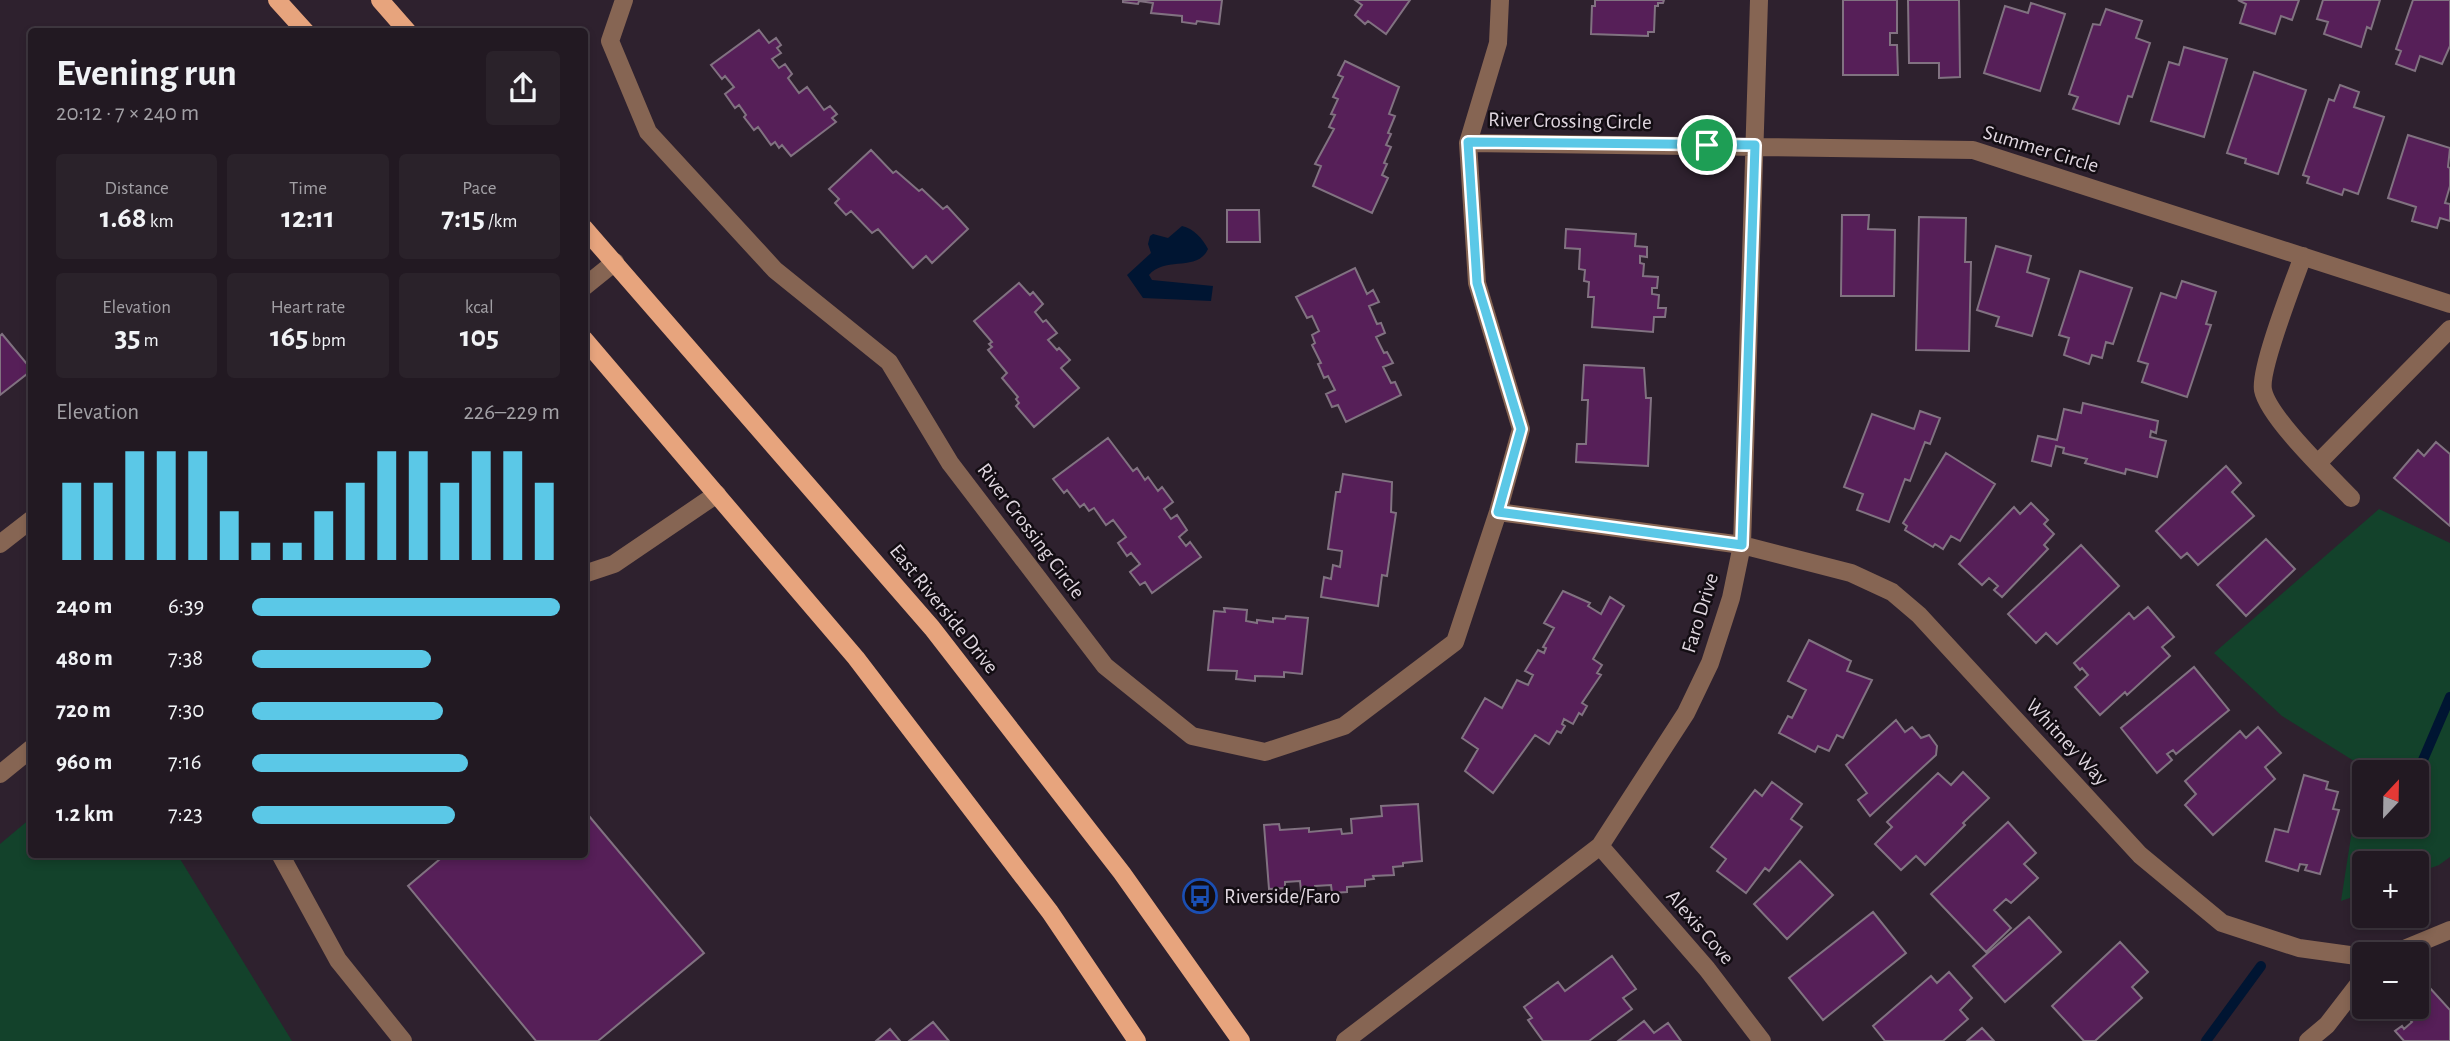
<!DOCTYPE html>
<meta charset="utf-8">
<style>
:root{--surface:#221922;--page:#2a222a;--text:#f1f3f6;--muted:#a2a0a5;--line:#3f3840;--accent:#5bc8e7}
body{margin:0;font-family:"Alegreya Sans",sans-serif;background:var(--page);color:var(--text);height:100vh;display:flex;flex-direction:column;font-size:26px;white-space:nowrap}
*{box-sizing:border-box;margin:0}
p{font-size:23px;color:var(--muted)}
.icon{flex:none;width:38px;height:38px;fill:none;stroke:currentColor;stroke-width:2;stroke-linecap:round;stroke-linejoin:round}
.map{position:relative;flex:1;overflow:hidden}
.drawer{position:absolute;left:28px;top:28px;width:560px;height:830px;display:flex;flex-direction:column;background:var(--surface);border-radius:7px;box-shadow:0 4px 10px #0003,0 0 0 2px var(--line)}
.drawer>*{flex:none}
.needle{width:46px;rotate:22deg}
.tools{position:absolute;left:2352px;top:760px;display:grid;gap:14px}
.tools a{display:grid;place-items:center;width:77px;height:77px;border-radius:7px;background:var(--surface);box-shadow:0 4px 10px #0003,0 0 0 2px var(--line);font-size:35px}
.pin{position:absolute;display:grid;place-items:center;width:60px;height:60px;color:#fff;margin:-30px;border:4px solid #fff;border-radius:50%;box-shadow:0 2px 7px #0007}
.round{display:grid;place-items:center;flex:none;width:74px;height:74px;border-radius:7px;background:var(--page)}
.summary{display:flex;align-items:center;justify-content:space-between;height:119px;padding:0 28px}
h1{font-size:38px;font-weight:700;line-height:52px}
.metrics{display:grid;grid-template-columns:repeat(3,1fr);gap:10px;height:119px;padding:7px 28px}
.metrics div{display:grid;align-content:center;border-radius:7px;background:var(--page);text-align:center}
.metrics b{font-size:30px;font-weight:700}
.metrics small{font-size:19px;font-weight:400}
.metrics p{font-size:19px}
.chart{height:196px;padding:14px 28px}
.chart p{display:flex;justify-content:space-between}
.chart svg{width:100%;height:126px;margin-top:7px;stroke:var(--accent);stroke-width:6}
ul{padding:0 28px;list-style:none;font-size:23px}
li{display:grid;grid-template-columns:112px 84px 1fr;align-items:center;height:52px}
li i{height:18px;border-radius:9px;background:var(--accent)}
.map>svg:first-child{display:block}
</style>
<div class="map">
<svg width="2450" height="1041" viewBox="0 0 2450 1041">
<rect width="100%" height="100%" fill="#2e212e"/>
<path fill="#13422b" fill-rule="evenodd" d="M2379,509L2450,543V857L2439,865L2417,873V863H2364V893L2341,901L2362,766L2282,716L2214,653ZM2364,772H2417V824H2364Z
M31,818L32,854H177L292,1041H0V844Z"/>
<path fill="#001532" d="M1182,226C1193,228 1203,239 1208,249C1198,272 1165,256 1149,275L1152,280L1213,286L1211,301L1143,298L1127,275L1151,253L1148,244L1150,236L1153,234L1168,238Z"/>
<g fill="none" stroke-linecap="round" stroke-linejoin="round">
<path stroke="#001532" stroke-width="10" d="M2420,767L2450,697
M2206,1041L2261,966"/>
</g>
<path fill="#561f58" stroke="#817281" stroke-width="2" d="M1123,0H1222L1219,24L1197,21L1196,24L1182,22V16L1151,13L1153,3L1139,1L1138,4L1123,2Z
M1355,0H1410L1386,34L1368,21L1365,24L1355,15L1362,5Z
M1595,0H1664L1663,3H1658V6H1655L1654,32H1648V36L1591,34L1592,6H1595Z
M1843,0H1897V33H1890V45H1897L1898,75H1843Z
M1908,0H1959L1960,77L1939,78V63H1909Z
M2238,0H2299L2292,20L2281,16L2275,34L2240,23L2246,4Z
M2323,0H2380L2371,29L2367,27L2361,47L2324,34L2328,22L2317,19Z
M2413,0H2450V46L2442,64L2420,56L2415,71L2396,64L2401,51L2396,49Z
M2031,3L2065,14L2040,91L1984,73L2005,6L2028,13Z
M2106,9L2142,21L2136,38L2150,43L2132,97L2128,96L2119,124L2073,109L2078,97L2069,94L2093,24L2100,25Z
M759,30L769,43L776,38L781,45L777,48L781,53L772,59L779,68L785,64L792,74L788,78L799,93L807,87L824,110L830,106L837,114L832,118L836,122L791,156L782,145L779,148L775,142L771,145L758,127L754,130L744,117L746,115L739,105L735,108L725,94L734,87L725,76L722,79L711,65Z
M2184,47L2227,59L2204,137L2151,121L2169,62L2179,65Z
M1345,61L1399,87L1389,114L1395,116L1388,133L1391,134L1386,145L1391,147L1384,163L1387,164L1382,175L1388,178L1372,213L1313,186L1321,166L1315,164L1334,129L1329,127L1335,115L1331,114L1338,99L1333,97L1343,77L1338,75Z
M2254,72L2306,90L2278,174L2245,163L2246,159L2227,153Z
M2340,85L2359,92L2354,107L2384,117L2358,194L2344,189L2342,195L2307,183L2309,177L2303,175L2329,99L2334,101Z
M2408,135L2450,148L2448,167L2450,168V186L2445,203L2450,204V221L2440,218L2437,228L2412,221L2416,207L2388,198Z
M871,150L893,173L896,171L919,191L922,189L943,209L947,206L968,229L932,263L926,256L913,268L878,229L872,233L851,211L846,215L835,203L839,199L829,189Z
M1227,210H1259L1260,242H1227Z
M1842,215H1869L1868,229L1895,230L1894,296H1841Z
M1919,217L1966,218L1965,262H1971L1969,351L1916,350Z
M1566,229L1636,234L1635,246L1647,247V257L1640,256V263L1644,264L1643,276L1658,277L1657,288H1652V294L1659,295L1658,308H1666L1665,317H1654L1653,332L1592,327L1594,297H1588L1589,282L1584,281L1585,270L1579,269L1580,249L1565,248Z
M1996,246L2031,256L2027,272L2049,279L2032,336L1996,326L1999,317L1977,310Z
M1355,268L1367,294L1373,290L1379,302L1369,306L1377,324L1381,323L1385,333L1376,337L1384,353L1387,352L1393,363L1383,367L1391,383L1395,382L1401,395L1346,422L1338,405L1332,407L1326,394L1335,390L1328,376L1324,378L1318,364L1321,363L1312,345L1315,343L1312,335L1319,331L1312,316L1307,318L1296,297Z
M2080,271L2132,288L2113,344L2106,342L2102,358L2092,355L2089,364L2064,355L2069,338L2059,335Z
M2182,281L2216,292L2206,324L2211,325L2187,397L2142,382L2148,364L2138,361L2161,293L2176,298Z
M1019,283L1030,295L1033,292L1043,304L1035,312L1043,322L1046,320L1057,333L1048,340L1057,350L1059,348L1070,360L1061,368L1079,388L1034,427L1016,406L1019,403L1016,399L1018,397L1002,378L1007,373L988,350L992,347L989,344L992,342L974,321Z
M2,334L32,370L0,395V336Z
M1584,365L1644,368L1646,398H1651L1648,466L1576,462L1577,444H1586L1588,400H1582Z
M2083,403L2158,421L2156,433L2151,431L2150,437L2166,441L2157,477L2126,469L2125,474L2085,463L2087,459L2063,453L2064,448L2056,446L2051,466L2032,461L2038,436L2057,440L2064,409L2081,413Z
M1920,411L1940,418L1930,444L1925,442L1910,481L1905,479L1889,522L1857,510L1863,494L1844,487L1872,414L1914,429Z
M1108,438L1133,471L1137,468L1145,480L1148,477L1158,491L1162,487L1173,502L1164,509L1171,519L1177,515L1187,530L1179,537L1186,546L1190,542L1201,557L1152,593L1145,582L1140,585L1130,572L1140,564L1131,553L1127,556L1118,543L1126,537L1113,520L1106,525L1094,508L1089,511L1084,504L1080,507L1067,490L1064,493L1053,479Z
M2436,442L2450,454V526L2394,478L2418,450L2424,456Z
M1946,453L1995,484L1960,541L1951,536L1943,549L1935,544L1933,547L1905,530L1907,526L1903,523Z
M2226,466L2241,483L2232,492L2254,516L2198,565L2187,553L2181,558L2156,531Z
M1343,474L1392,482L1391,512L1396,513L1387,576L1382,575L1378,606L1321,597L1324,577L1331,579L1333,565L1340,567L1342,551L1328,549L1336,492H1340Z
M2031,503L2048,520L2044,524L2054,534L2044,545L2048,549L2002,597L1994,590L1998,586L1989,578L1982,585L1959,564L2014,507L2020,514Z
M2266,539L2295,569L2246,616L2217,585Z
M2081,545L2119,586L2057,644L2046,633L2036,643L2008,614Z
M1563,591L1590,603L1588,606L1601,614L1610,597L1624,606L1593,659L1602,665L1597,673L1601,675L1582,703L1587,706L1582,715L1579,713L1573,724L1564,719L1562,724L1565,726L1561,733L1557,731L1549,744L1535,735L1493,793L1465,771L1478,749L1462,738L1485,698L1502,708L1517,680L1528,685L1533,675L1525,671L1538,650L1544,653L1546,648L1543,647L1554,628L1544,623Z
M2148,607L2174,637L2162,647L2170,656L2127,695L2125,692L2100,715L2075,687L2088,675L2082,668L2080,670L2074,663L2129,613L2134,619Z
M1224,608L1247,610L1246,621L1257,623V620L1273,622V618L1285,619L1286,616L1308,618L1302,674L1284,672V677L1255,676V681L1236,679L1237,671L1208,670L1214,611L1225,612Z
M1809,640L1851,661L1847,671L1872,680L1843,738L1837,735L1829,751L1818,746L1815,752L1779,733L1788,716L1792,718L1806,690L1788,681Z
M2194,667L2229,710L2176,754L2173,750L2167,754L2172,760L2157,773L2121,728Z
M1896,720L1905,732L1912,727L1921,738L1929,735L1937,746L1936,755L1870,816L1858,800L1867,793L1846,765Z
M2258,727L2281,753L2265,767L2275,779L2213,835L2185,805L2196,794L2185,781L2240,731L2246,738Z
M1963,772L1989,798L1963,823L1965,825L1925,865L1916,856L1901,870L1875,844L1892,827L1887,822L1938,773L1951,785Z
M2304,775L2328,782L2326,789L2338,792L2333,809L2339,810L2320,874L2305,870L2307,865L2300,864L2298,871L2266,861L2275,829L2288,832Z
M1772,782L1802,804L1791,819L1802,827L1769,871L1765,868L1746,893L1717,871L1726,859L1711,847L1755,790L1762,796Z
M1418,804L1422,861L1403,863V866L1393,867L1394,875L1373,876L1374,879L1365,880V886L1347,887V892L1332,893L1331,885L1315,886V890L1301,891L1300,881L1285,882V888L1269,889L1264,825L1279,824L1280,830L1309,828V832L1341,829L1342,834L1352,833L1351,819L1382,816L1381,806Z
M584,810L704,953L598,1041H536L408,886L446,854H584Z
M2008,822L2036,853L2024,864L2038,878L2011,903L2006,899L1994,910L2011,928L1986,952L1931,894Z
M1800,861L1833,895L1787,939L1754,904Z
M1873,912L1906,953L1823,1020L1789,978Z
M2029,917L2061,952L2005,1002L1973,966Z
M2120,942L2148,972L2132,987L2142,998L2095,1041H2084L2052,1006Z
M1612,956L1636,989L1623,998L1632,1009L1589,1041H1543L1528,1020L1532,1018L1524,1007L1558,982L1565,991Z
M1949,972L1972,998L1960,1010L1968,1019L1943,1041H1885L1873,1026L1931,976L1937,983Z
M2429,987L2450,1010V1041H2404L2395,1031L2402,1026L2404,1029L2412,1022L2402,1011L2407,1006H2417V998Z
M1644,1021L1654,1033L1668,1023L1681,1041H1618Z
M933,1022L949,1041H909Z
M1982,1028L1994,1041H1967Z
M890,1029L900,1041H876Z"/>
<g fill="none" stroke-linecap="round" stroke-linejoin="round">
<path stroke="#866553" stroke-width="18" d="M624,0L610,41L648,132L775,270L889,362L950,463L1105,666L1192,736L1265,752L1344,726L1455,642L1498,512L1521,429L1477,283L1468,143L1498,43L1500,0
M1468,143L1973,150L2450,304
M2303,256C2294,281 2259,369 2263,390C2268,417 2330,476 2351,498
M584,287L615,262
M2318,463L2450,329
M1498,512L1742,545L1851,573L1892,592L1919,615L2140,855L2222,923L2299,948L2364,957
M0,544L32,519
M584,574L614,564L717,494
M0,774L32,748
M1600,846L1707,969L1762,1041
M280,854L338,960L403,1041
M2392,954L2450,930
M1345,1041L1600,846L1686,713L1710,663L1731,598L1742,545L1759,0
M2308,1041L2327,1025L2364,977"/>
<path stroke="#e7a47d" stroke-width="18" d="M277,0L306,32
M380,0L408,32
M584,228L932,628L1122,873L1241,1041
M584,339L856,658L1050,912L1137,1041"/>
</g>
<g fill="none" stroke-linecap="round" stroke-linejoin="round">
<g stroke="#fff" stroke-width="14">
<path id="route" d="M1468,142L1755,145L1742,545L1498,512L1521,429L1477,283Z"/>
</g>
<use href="#route" stroke="#5bc8e7" stroke-width="9"/>
</g>
<defs>
<g id="bus-ring" transform="scale(1.75)"><circle r="9.5" fill="#130d13" stroke="#1a4fb4" stroke-width="1.5"/><path d="M-5-6H5V4H4V6H2V4H-2V6H-4V4H-5ZM-3.5-4V0h7V-4ZM-3.5 1.2v1.5H-2V1.2ZM2 1.2v1.5H3.5V1.2Z" fill="#1a4fb4"/></g>
</defs>
<g fill-rule="evenodd">
<use href="#bus-ring" x="1200" y="896"/>
</g>
<g text-anchor="middle" dominant-baseline="central" stroke-width="5" stroke-linejoin="round" paint-order="stroke">
<g font-size="21" fill="#dfd6df" stroke="#130d13">
<text transform="translate(1570 121) rotate(1)">River Crossing Circle</text>
<text transform="translate(2041 149) rotate(17)">Summer Circle</text>
<text transform="translate(1031 531) rotate(53)">River Crossing Circle</text>
<text transform="translate(944 609) rotate(51)">East Riverside Drive</text>
<text transform="translate(1700 613) rotate(-73)">Faro Drive</text>
<text transform="translate(2067 742) rotate(47)">Whitney Way</text>
<text transform="translate(1700 927) rotate(49)">Alexis Cove</text>
</g>
<g font-size="21" fill="#dfd6df" stroke="#130d13" text-anchor="start">
<text x="1224" y="896">Riverside/Faro</text>
</g>
</g>
</svg>
<div class="tools">
<a><svg class="needle" viewBox="-14 -14 28 28"><path d="M0-13l5 13h-10z" fill="#e53935"/><path d="M0 13l5-13h-10z" fill="#a2a0a5"/></svg></a>
<a>+</a>
<a>−</a>
</div>
<div class="pin" style="left:1707px;top:145px;background:#1e9e55"><svg class="icon" aria-label="arrive" viewBox="0 0 24 24"><path d="M6 21V4h12l-3 4 3 4H6"/></svg></div>
<section class="drawer">
<div class="summary"><div><h1>Evening run</h1><p>20:12 · 7 × 240 m</p></div><a class="round"><svg class="icon" aria-label="share" viewBox="0 0 24 24"><path d="M12 15V3M7 8l5-5 5 5M5 13v7h14v-7"/></svg></a></div>
<div class="metrics">
<div><p>Distance</p><b>1.68<small> km</small></b></div>
<div><p>Time</p><b>12:11</b></div>
<div><p>Pace</p><b>7:15<small> /km</small></b></div>
</div>
<div class="metrics">
<div><p>Elevation</p><b>35<small> m</small></b></div>
<div><p>Heart rate</p><b>165<small> bpm</small></b></div>
<div><p>kcal</p><b>105</b></div>
</div>
<div class="chart"><p><span>Elevation</span>226–229 m</p>
<svg viewBox="0 0 160 44" preserveAspectRatio="none"><path d="M5 44V17M15 44V17M25 44V6M35 44V6M45 44V6M55 44V27M65 44V38M75 44V38M85 44V27M95 44V17M105 44V6M115 44V6M125 44V17M135 44V6M145 44V6M155 44V17"/></svg>
</div>
<ul>
<li><b>240 m</b>6:39<i style="width:100%"></i></li>
<li><b>480 m</b>7:38<i style="width:58%"></i></li>
<li><b>720 m</b>7:30<i style="width:62%"></i></li>
<li><b>960 m</b>7:16<i style="width:70%"></i></li>
<li><b>1.2 km</b>7:23<i style="width:66%"></i></li>
</ul>
</section>
</div>
